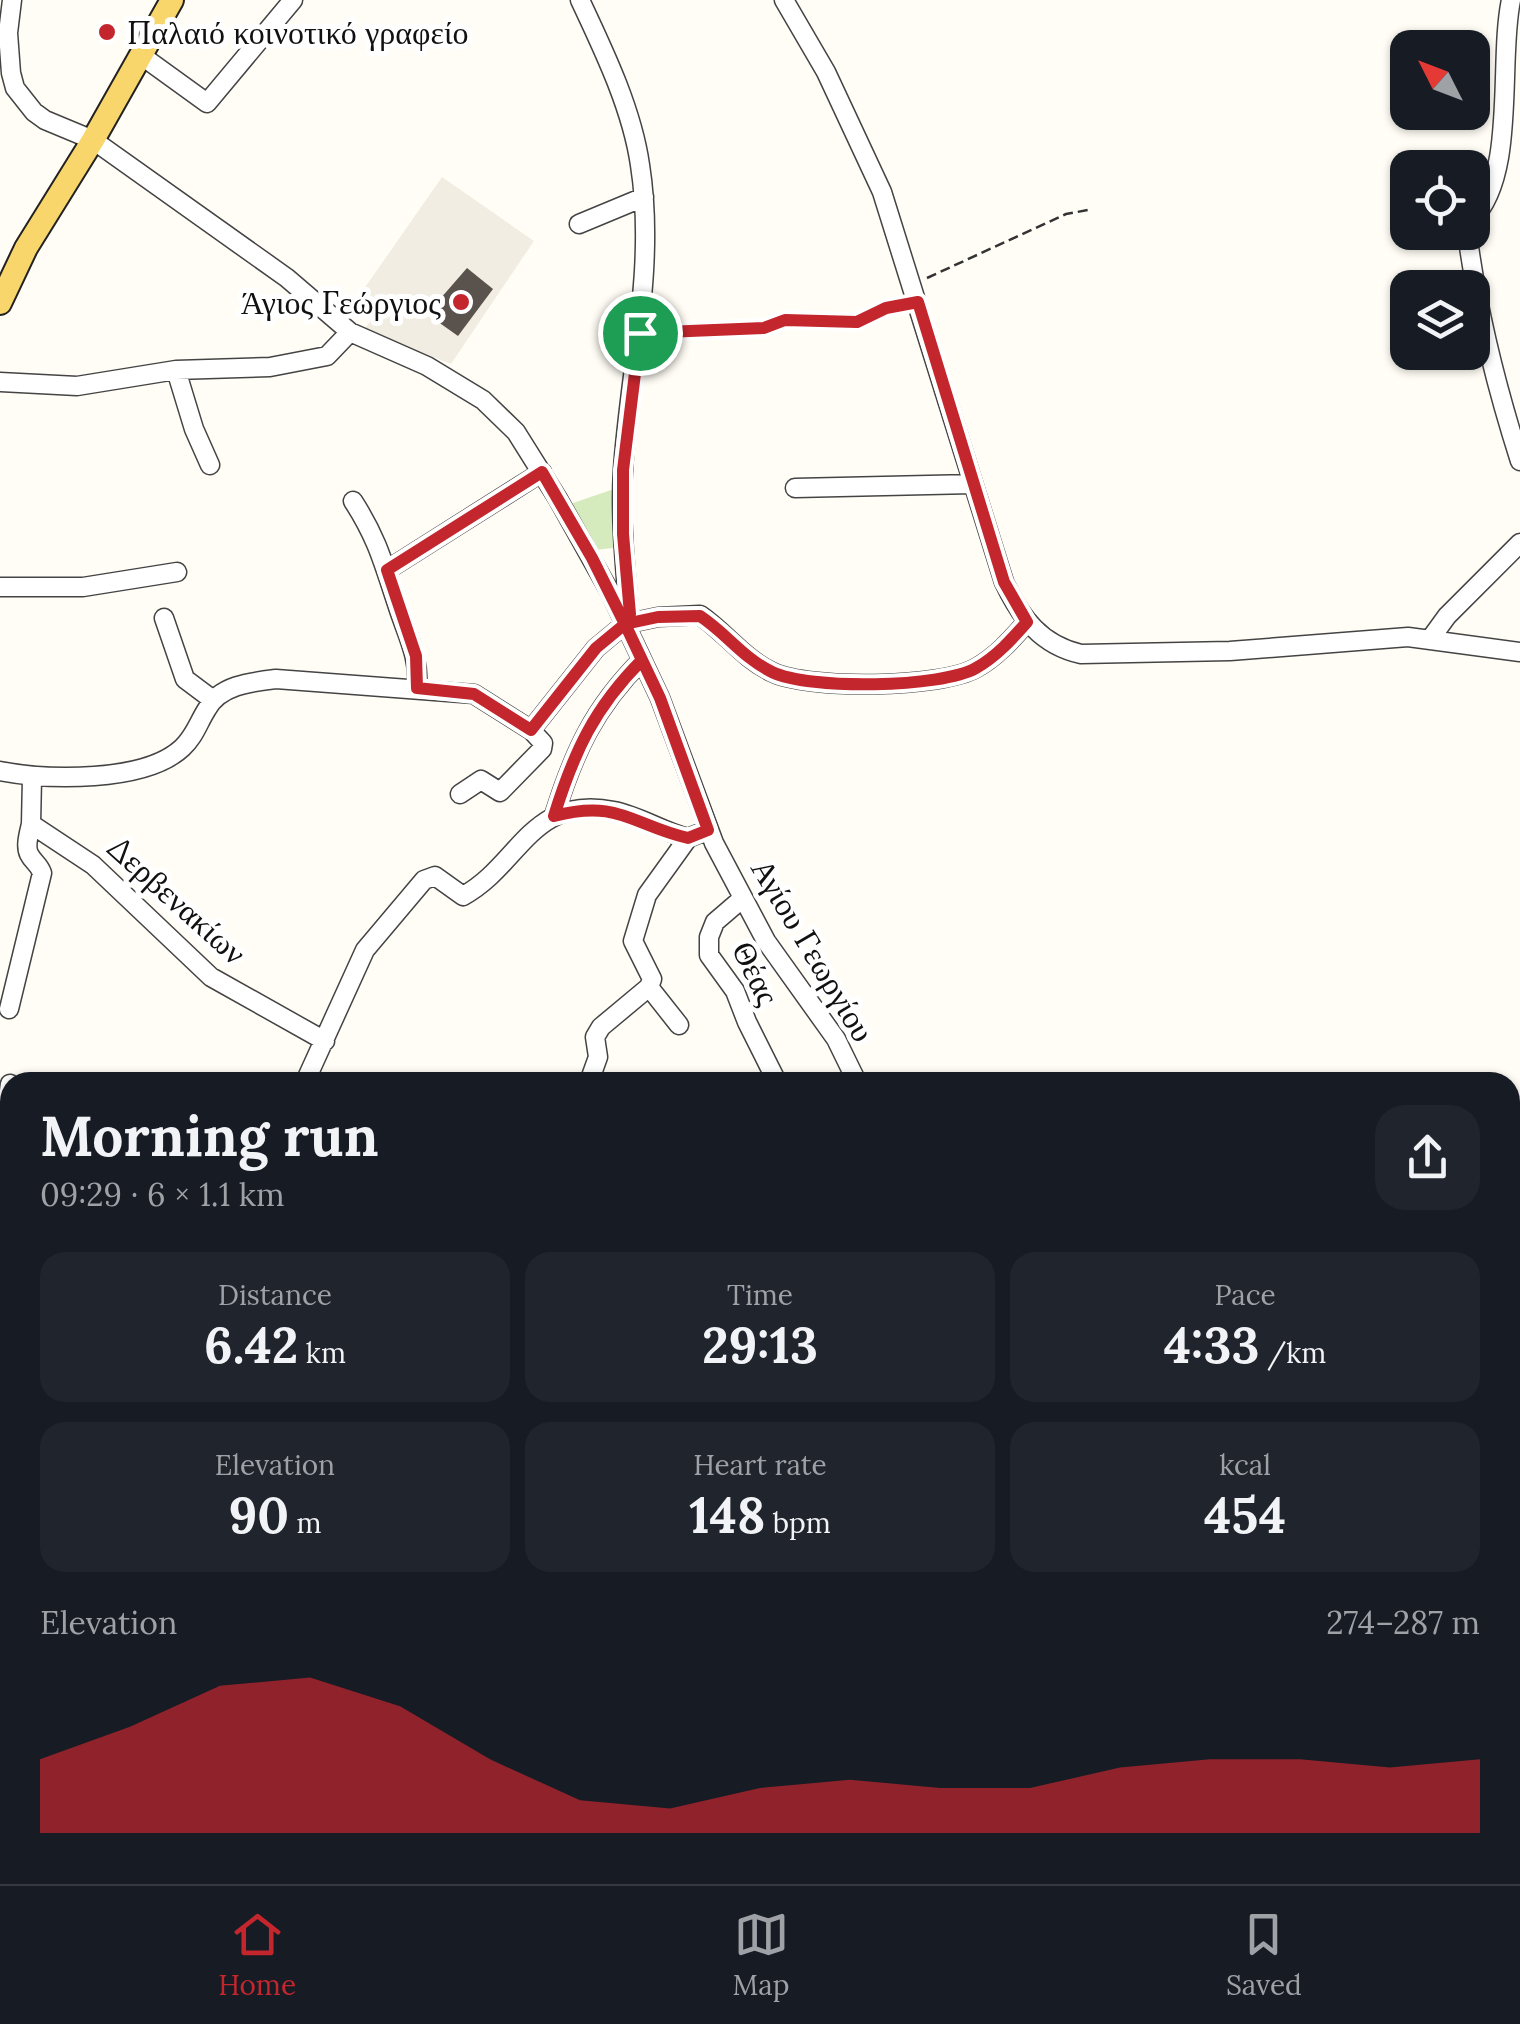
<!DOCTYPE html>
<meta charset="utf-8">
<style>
:root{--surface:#171b24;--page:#20242c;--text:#f1f3f6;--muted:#9ea1a6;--line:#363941;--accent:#c4262e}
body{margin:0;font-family:Lora,serif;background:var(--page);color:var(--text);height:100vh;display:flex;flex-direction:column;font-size:38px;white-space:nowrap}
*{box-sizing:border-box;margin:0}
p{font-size:32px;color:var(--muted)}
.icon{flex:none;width:55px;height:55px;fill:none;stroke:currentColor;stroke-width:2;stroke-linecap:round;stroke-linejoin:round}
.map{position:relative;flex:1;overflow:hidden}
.sheet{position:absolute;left:0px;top:1072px;width:1520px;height:812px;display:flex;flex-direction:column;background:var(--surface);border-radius:30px 30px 0 0;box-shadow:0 2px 8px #0004}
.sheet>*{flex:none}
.needle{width:65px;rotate:312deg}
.fabs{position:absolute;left:1390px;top:30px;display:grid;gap:20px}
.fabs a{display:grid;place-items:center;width:100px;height:100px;border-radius:20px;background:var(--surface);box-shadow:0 2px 8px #0004;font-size:50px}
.pin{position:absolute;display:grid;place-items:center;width:85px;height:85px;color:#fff;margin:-42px;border:5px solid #fff;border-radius:50%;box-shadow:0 2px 10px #0007}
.round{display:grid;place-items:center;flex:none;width:105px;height:105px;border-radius:30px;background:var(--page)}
.head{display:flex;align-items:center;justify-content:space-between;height:170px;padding:0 40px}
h1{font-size:55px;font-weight:700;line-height:75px}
.stats{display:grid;grid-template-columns:repeat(3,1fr);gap:15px;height:170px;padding:10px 40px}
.stats div{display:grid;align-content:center;border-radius:25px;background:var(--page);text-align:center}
.stats b{font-size:50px;font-weight:700}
.stats small{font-size:28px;font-weight:400}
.stats p{font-size:28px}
.chart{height:280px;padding:20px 40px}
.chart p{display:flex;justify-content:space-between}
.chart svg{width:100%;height:180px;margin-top:10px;fill:var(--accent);opacity:.7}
.menu{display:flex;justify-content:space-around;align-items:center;height:140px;border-top:2px solid var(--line);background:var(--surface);font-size:28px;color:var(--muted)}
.menu a{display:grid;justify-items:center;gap:5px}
.menu .on{color:var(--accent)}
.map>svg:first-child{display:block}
</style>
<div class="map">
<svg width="1520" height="1884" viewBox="0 0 1520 1884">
<rect width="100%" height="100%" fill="#fffdf5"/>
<path fill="#f6f3d4" d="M206,1875H968L972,1884H204Z"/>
<path fill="#d5ebbd" d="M617,488L620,547L596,550L570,504Z"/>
<path fill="#f1ede2" d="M442,177L534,241L451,364L364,330L378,310L359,296Z"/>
<path fill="#5a524d" d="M467,268L493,289L458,336L427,314Z"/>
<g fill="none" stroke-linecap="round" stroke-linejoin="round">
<g stroke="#444" stroke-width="21">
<path id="minor" d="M12,0L8,33L11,73L15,88L34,112L45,120L93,140L287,278L350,332L427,366L483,400L516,432L558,499L611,594L660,698L714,843L766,941L836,1039L857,1082
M580,0C604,51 632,109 640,165C656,266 630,368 623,469C620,517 625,566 629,614L625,623
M784,0L826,72L882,192L1004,582C1021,618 1041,645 1081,654L1230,651L1408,637L1520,652
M142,56L207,103L293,0
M1472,219C1517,175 1498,61 1511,0
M579,224L644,197
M1467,232C1477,310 1496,386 1520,461
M176,370L194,429L210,465
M0,382L77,386L176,370L270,367L327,356L350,332
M795,488L973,484
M353,501C377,538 383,562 397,604C406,633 420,657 417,688
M387,570L542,472
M0,587H83L177,572
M164,618L185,679L213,700
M1431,638L1447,616L1520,543
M0,771C47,780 144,783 182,748C195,736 198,723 207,709C220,685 251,682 276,679L474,694L531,730
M32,778L31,824L93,865L211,977L325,1041
M460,794L481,780L500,792L542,749L543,743L531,730L596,648L625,624L658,617L700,615C726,633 743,658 772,672C809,690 941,688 976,668C996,657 1012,639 1027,622
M554,816C574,752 594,708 642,660
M743,898L715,922L709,937V955L735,991L747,1022L777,1082
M9,1009L42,873C39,864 33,862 29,854C25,846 29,833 31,824
M679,1025L649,987L652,979L633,941L647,895L688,838
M305,1082L365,950L424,880L435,876L463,896C520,865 531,794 614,811C640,816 663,832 688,838L708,830
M589,1082L598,1057L595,1037L601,1027L649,987
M1,1148L10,1084
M0,1215L10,1218
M0,1420L10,1414
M0,1473L10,1482
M0,1625L10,1624
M1510,1852L1520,1863
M972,1875L975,1884
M0,1880L4,1884
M772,1884L775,1875"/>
</g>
<g stroke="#222" stroke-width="26">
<path id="major" d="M0,303L26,248L93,140L172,0"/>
</g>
<path stroke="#333" stroke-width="2.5" stroke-dasharray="10 5" stroke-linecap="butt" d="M927,278L1066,214L1088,210
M656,332L764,328L785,320L857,322L898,305"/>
<use href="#minor" stroke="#fff" stroke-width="18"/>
<use href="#major" stroke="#f9d66b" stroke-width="22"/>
</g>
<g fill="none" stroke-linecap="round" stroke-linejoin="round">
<g stroke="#fff" stroke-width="20">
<path id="route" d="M640,333L623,470V534L630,614L625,624L592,558L542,472L387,570L416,656L417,688L474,694L531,730L596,648L625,624L660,698L708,830L688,838C632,825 619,799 554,816C574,752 594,708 642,660L625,624L658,617L700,616C726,633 743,658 772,672C809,690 941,688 976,668C996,657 1012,639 1027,622L1004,582L918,302L886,308L857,322L785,320L764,328L640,333"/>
</g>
<use href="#route" stroke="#c4262e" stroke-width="12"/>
</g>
<g fill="#c4262e" stroke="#fff" stroke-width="4">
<circle cx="107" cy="32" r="10"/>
<circle cx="461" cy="302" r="10"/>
</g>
<g text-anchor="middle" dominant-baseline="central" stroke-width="10" stroke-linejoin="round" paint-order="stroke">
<g font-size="32" fill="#111" stroke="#fff" text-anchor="start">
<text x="127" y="32">Παλαιό κοινοτικό γραφείο</text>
<text x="441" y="302" text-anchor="end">Άγιος Γεώργιος</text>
</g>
<g font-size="32" fill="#111" stroke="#fff">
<text transform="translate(177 900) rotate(42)">Δερβενακίων</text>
<text transform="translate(813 950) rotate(59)">Αγίου Γεωργίου</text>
<text transform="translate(756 973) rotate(64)">Θέας</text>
</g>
</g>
</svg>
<div class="fabs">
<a><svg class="needle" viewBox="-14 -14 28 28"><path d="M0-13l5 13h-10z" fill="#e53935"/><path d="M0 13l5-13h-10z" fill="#9ea1a6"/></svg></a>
<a><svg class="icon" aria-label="locate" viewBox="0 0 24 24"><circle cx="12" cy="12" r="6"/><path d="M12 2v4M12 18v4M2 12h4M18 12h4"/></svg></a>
<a><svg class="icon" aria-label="layers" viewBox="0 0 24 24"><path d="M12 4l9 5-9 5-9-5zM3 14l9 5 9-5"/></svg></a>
</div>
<div class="pin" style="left:640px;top:333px;background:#1e9e55"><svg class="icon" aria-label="arrive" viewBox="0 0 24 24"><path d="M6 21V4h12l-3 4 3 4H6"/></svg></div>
<section class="sheet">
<div class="head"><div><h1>Morning run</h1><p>09:29 · 6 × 1.1 km</p></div><a class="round"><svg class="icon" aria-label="share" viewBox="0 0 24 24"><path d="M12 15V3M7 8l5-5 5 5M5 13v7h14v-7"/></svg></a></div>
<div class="stats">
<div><p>Distance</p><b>6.42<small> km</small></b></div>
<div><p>Time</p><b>29:13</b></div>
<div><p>Pace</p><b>4:33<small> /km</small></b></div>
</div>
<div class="stats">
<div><p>Elevation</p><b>90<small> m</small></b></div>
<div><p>Heart rate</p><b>148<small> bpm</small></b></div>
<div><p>kcal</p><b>454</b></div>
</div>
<div class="chart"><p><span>Elevation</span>274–287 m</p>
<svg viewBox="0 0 160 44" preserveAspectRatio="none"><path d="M0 44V26L10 18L20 8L30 6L40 13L50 26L60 36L70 38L80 33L90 31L100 33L110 33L120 28L130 26L140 26L150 28L160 26V44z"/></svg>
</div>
</section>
</div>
<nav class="menu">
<a class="on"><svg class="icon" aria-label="home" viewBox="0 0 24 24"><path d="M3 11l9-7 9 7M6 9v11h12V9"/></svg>Home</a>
<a><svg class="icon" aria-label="map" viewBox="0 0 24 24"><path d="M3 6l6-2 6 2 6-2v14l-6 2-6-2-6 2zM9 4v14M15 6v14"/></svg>Map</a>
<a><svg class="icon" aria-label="saved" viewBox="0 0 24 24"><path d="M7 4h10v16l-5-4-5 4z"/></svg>Saved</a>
</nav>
